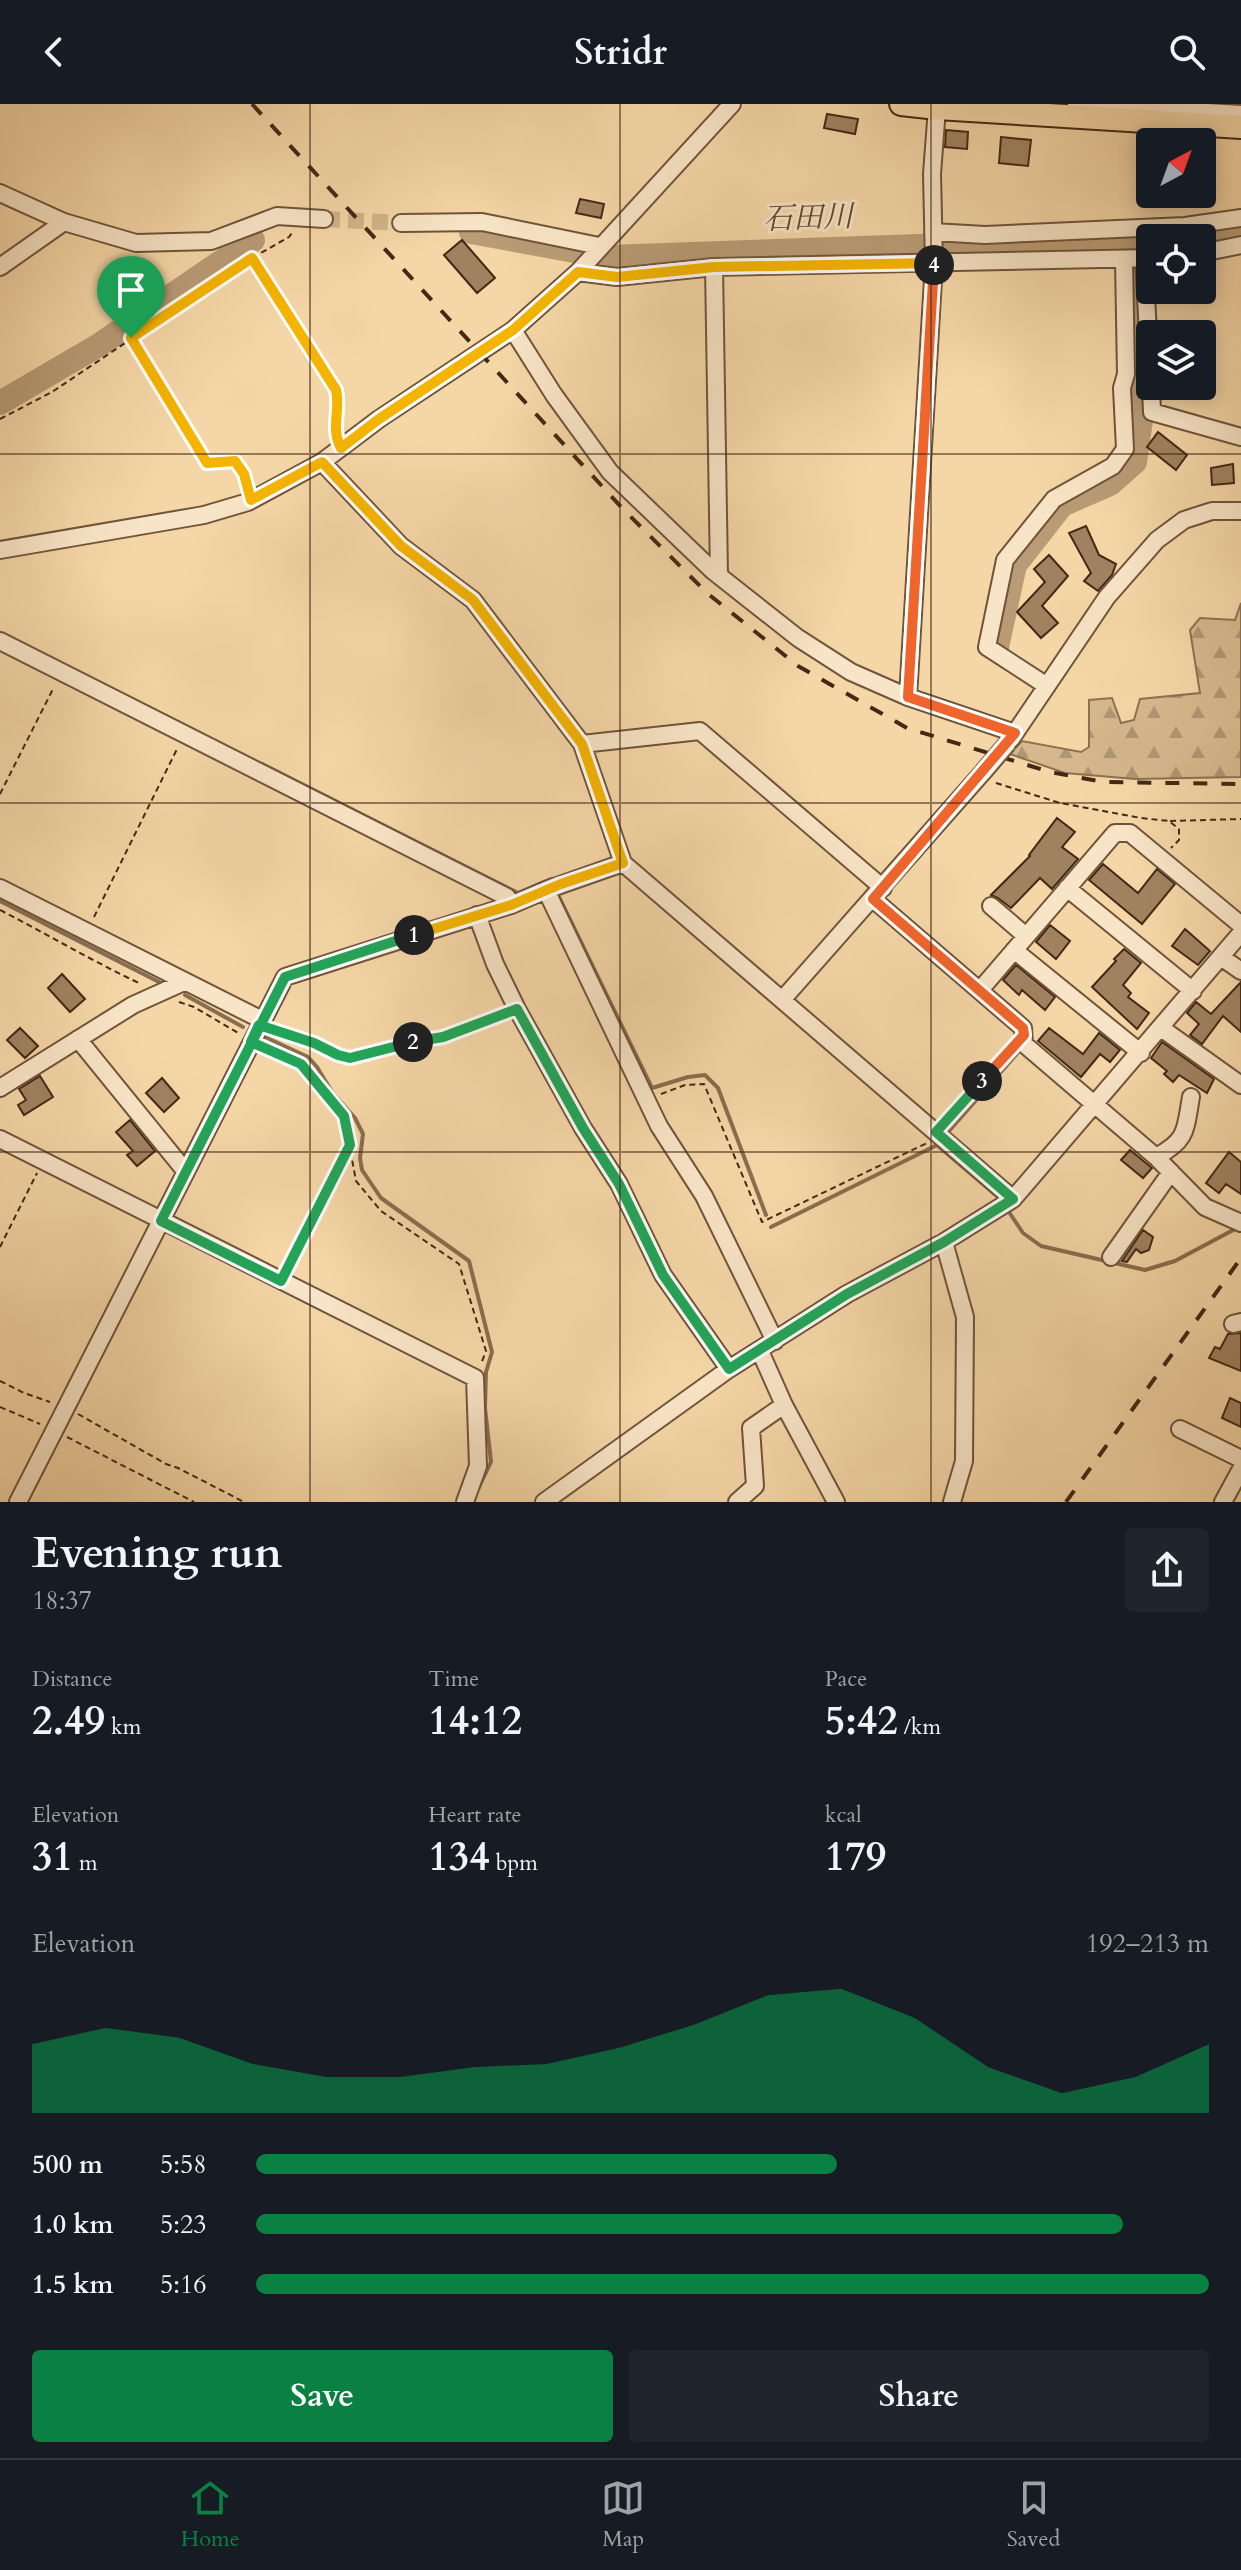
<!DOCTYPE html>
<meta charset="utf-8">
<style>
:root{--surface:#171b24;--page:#20242c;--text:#f1f3f6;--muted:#9ea1a6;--line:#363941;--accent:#0b8043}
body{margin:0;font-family:Cardo,"Noto Serif JP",serif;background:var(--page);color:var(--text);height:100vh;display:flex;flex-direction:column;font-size:30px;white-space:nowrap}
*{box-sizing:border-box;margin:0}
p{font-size:26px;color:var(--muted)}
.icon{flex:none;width:44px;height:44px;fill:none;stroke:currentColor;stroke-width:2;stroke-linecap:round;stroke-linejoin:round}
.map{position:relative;height:1398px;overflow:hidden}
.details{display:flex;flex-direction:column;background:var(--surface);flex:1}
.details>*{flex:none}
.needle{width:52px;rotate:41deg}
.tools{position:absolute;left:1136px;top:24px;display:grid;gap:16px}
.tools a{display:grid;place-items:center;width:80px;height:80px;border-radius:8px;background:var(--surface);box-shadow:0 4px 20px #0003;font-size:40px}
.pin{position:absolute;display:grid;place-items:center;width:68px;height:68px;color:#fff;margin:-82px -34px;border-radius:50% 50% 50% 0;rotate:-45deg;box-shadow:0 0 8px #0007}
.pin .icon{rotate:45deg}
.km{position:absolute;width:40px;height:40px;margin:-20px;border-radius:50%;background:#222;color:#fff;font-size:22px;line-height:40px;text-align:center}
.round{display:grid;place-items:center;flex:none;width:84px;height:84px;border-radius:8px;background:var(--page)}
.summary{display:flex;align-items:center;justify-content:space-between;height:136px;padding:0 32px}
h1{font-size:44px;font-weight:700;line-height:60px}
.figures{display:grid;grid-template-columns:repeat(3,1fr);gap:12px;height:136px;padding:8px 32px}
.figures div{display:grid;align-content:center}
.figures b{font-size:40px;font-weight:700}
.figures small{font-size:22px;font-weight:400}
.figures p{font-size:22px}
.chart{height:224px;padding:16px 32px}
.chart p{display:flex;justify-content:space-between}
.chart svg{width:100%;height:144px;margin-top:8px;fill:var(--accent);opacity:.7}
.button{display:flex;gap:16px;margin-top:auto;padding:16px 32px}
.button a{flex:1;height:92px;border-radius:8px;background:var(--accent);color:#fff;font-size:32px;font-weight:700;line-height:92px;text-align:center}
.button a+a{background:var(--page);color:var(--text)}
ul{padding:0 32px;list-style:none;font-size:26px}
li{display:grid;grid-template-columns:128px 96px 1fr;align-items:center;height:60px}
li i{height:20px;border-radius:10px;background:var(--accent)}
header{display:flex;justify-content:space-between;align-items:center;height:104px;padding:0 32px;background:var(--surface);font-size:36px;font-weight:700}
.tab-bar{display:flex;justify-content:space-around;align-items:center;height:112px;border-top:2px solid var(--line);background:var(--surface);font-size:22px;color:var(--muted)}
.tab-bar a{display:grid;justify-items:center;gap:4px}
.tab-bar .current{color:var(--accent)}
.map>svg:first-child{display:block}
</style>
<header><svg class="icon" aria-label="back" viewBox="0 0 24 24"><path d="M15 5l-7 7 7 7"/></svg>Stridr<svg class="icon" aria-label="search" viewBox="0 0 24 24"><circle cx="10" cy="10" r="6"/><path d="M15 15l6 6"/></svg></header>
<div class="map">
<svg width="1241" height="1398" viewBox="0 0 1241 1398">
<defs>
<pattern id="forest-firs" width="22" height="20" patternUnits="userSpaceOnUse" patternTransform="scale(2)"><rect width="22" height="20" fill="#d7b88e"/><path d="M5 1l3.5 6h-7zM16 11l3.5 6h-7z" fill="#b09673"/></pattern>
</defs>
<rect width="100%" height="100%" fill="#f5d6a7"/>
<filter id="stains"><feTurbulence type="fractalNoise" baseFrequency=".0025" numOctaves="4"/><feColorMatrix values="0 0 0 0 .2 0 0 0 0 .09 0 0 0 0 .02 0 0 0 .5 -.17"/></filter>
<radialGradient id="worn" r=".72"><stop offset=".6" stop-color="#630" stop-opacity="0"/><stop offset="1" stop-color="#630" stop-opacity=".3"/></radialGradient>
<path fill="url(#forest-firs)" stroke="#8e7052" stroke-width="2" d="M1241,499V673L1135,675L1065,669L1010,650L1022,637L1081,648L1089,643V596L1112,594L1121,619L1134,616L1140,595L1200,589L1190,526L1200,514L1235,516Z"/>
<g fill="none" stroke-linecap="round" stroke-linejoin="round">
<path stroke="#8a6d4f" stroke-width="4" d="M262,660L518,789L551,775
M559,793L652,984L688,973L705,971L718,984L766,1111
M0,797L161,879
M185,891L243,923
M265,933L308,953L317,963L332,988L355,1014L363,1030L360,1054L362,1066L381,1094L469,1157L492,1248L486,1268L485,1304L491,1358L476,1389
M949,1027L1021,945
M1009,1108L1023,1129L1041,1142L1145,1166L1175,1157L1237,1124
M771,1123L937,1041L998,1093"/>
<path stroke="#b99b75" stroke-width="24" d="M471,128L607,153L1150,134
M1155,134L1241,125
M0,299L99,241L253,136
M997,543L1015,461L1062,401L1110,380L1135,358L1141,316L1133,162"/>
</g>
<path fill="#a08261" stroke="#442815" stroke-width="2" d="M827,10L858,15L855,30L824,24Z
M946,26L968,28L967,45L945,43Z
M1001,33L1031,36L1028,62L999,59Z
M580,95L604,100L601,114L576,109Z
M462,136L495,174L477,189L444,151Z
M1158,328L1187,351L1176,366L1147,343Z
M1233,360L1234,379L1212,381L1211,364Z
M1086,422L1099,451L1116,460L1112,471L1098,487L1084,477L1091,469L1069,429Z
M1049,451L1068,472L1042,502L1058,519L1041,534L1017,508L1045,478L1034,465Z
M1057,714L1075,728L1062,743L1078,755L1052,785L1040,774L1011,804L998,794L991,791L1030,752L1029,751Z
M1103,760L1138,789L1157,765L1175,780L1142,820L1089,776Z
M1050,821L1070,837L1056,855L1036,838Z
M1185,825L1210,847L1198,861L1172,842Z
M1124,845L1141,859L1123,881L1131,889L1128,893L1149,909L1137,925L1092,883L1116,857L1114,855Z
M1016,861L1055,893L1045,906L1022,886L1019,891L1003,876Z
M62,870L85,895L70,908L48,884Z
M1241,878V928L1223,912L1202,940L1190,931L1199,920L1187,909L1196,898L1211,910Z
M20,924L38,942L25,954L7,936Z
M1049,924L1083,950L1099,929L1120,946L1110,958L1100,950L1081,973L1038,937Z
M1162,938L1214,975L1207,989L1179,971L1173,978L1164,970L1167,967L1151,954Z
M40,972L53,993L24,1011L18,1001L26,996L19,985Z
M162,974L179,994L164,1008L146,989Z
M130,1016L155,1047L137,1062L127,1051L133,1047L116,1028Z
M1130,1046L1152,1064L1143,1074L1121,1056Z
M1229,1048L1241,1058V1090L1226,1080L1219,1089L1206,1079Z
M1143,1126L1153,1133L1149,1146L1141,1149L1136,1145L1127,1158L1122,1157Z
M1241,1229V1267L1209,1254L1215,1243L1220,1245L1228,1230Z
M1230,1294L1241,1299V1323L1222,1314Z"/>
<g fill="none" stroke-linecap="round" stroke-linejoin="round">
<path stroke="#d2b38a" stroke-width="16" stroke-dasharray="16 8" stroke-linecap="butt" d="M324,115L401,119"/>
<g stroke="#70543a" stroke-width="20">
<path id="minor" d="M732,0L578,168L617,173L714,163L1150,154
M1076,0L1241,10
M937,4L932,70L934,159L908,593L1015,629
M0,89L64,118L136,139L211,137L277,112L324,115
M401,119L482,118L599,142
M933,128L985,131L1185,122L1241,114
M1202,149L1241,141
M1144,154L1150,268
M0,163L64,118
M714,163L719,471
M513,226L554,291L610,368L713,467L798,534L851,568L908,593
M1151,282L1152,308L1241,333
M322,358L401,442L473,496L582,640L623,759L1013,1095
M0,446L204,411L248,398L322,358L379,315L513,226L578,168
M0,537L507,793L511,801
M1047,582L987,543L1005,456L1054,395L1113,362L1125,345L1122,284L1126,270L1124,156
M1011,635L1107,493L1157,436L1184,416L1212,407H1241
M582,640L700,627L883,784
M0,784L262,916
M1067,784L1193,887
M546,786L659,1022L704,1092L775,1237
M873,795L1023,924L1024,940L1156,1053L1205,1103L1241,1119
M991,802L1026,832
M477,811L495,860L517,905L583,1024L619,1080L663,1171L729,1265
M1014,846L1141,949
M1221,853L1241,867
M980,886L1115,729H1130L1241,821
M782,896L984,667
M1161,924L1241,981
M78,935L186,1068
M0,984L133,901L184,878
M0,1035L475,1274L478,1362L465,1398
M1156,1053C1188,1036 1185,1026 1191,993
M944,1138L965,1213L964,1357L952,1398
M1111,1153L1171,1068
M1233,1220L1241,1218
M760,1247L784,1301L836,1398
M1180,1325L1241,1355
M18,1398L285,873L511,801L546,786L623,759
M544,1398L729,1265L847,1190L944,1138L1013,1095L1241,829
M737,1398L755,1382L751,1324L784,1301
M1223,1398L1241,1365"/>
</g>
<g stroke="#442815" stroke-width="26">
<path id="major" d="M901,0L937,4L1241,23"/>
</g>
<path stroke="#442815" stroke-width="2" stroke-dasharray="6 4" stroke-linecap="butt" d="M253,155L336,286C339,294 335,315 336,328
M132,236L207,359L235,357L244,370L246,380
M0,315L52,288L252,154L289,133L292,129
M996,679L1060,699L1141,714L1169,717L1179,725V736L1171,744
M0,690L54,583
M1170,717L1241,715
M0,806C47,830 92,857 141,880
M94,813L178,643
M179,898L194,903L240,930
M275,926L314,939L338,951L357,954L410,939L443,933L501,911
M267,945L301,960L344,1012L356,1077L381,1107L459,1160L486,1247L481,1260
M661,990L685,981L704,980L762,1118L927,1039
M947,1016L1009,946
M0,1143L37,1069
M289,1162L349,1042
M0,1277L24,1289L50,1298
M0,1303L40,1320
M78,1310L166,1360L178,1364L244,1398
M67,1333L194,1398"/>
<use href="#minor" stroke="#f8e4c6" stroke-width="16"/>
<use href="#major" stroke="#f5d6a7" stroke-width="22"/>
<path stroke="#442815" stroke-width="4" stroke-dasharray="14 14" stroke-linecap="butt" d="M252,0L622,404L707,489L798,562L907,624L1050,668L1103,678L1241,680
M1066,1398L1241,1154"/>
<g stroke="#70543a" stroke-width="20" stroke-linecap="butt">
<path id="minor-bridge" d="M984,667L1007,640"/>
</g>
<use href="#minor-bridge" stroke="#f8e4c6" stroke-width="16"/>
</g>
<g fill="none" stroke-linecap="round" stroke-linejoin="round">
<g stroke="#fff" stroke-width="16">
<path id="split-1" d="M131,234L207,359L235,357L244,370L251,396L322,358L401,442L473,496L582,640L623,759L561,780L511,801L414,831"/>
</g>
<g stroke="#fff" stroke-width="16">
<path id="split-2" d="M413,938L350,954L338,951L314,939L259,921L251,938L301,960L344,1012L350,1041L281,1177L161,1117L285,873L414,831"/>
</g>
<g stroke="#fff" stroke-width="16">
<path id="split-3" d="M413,938L443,933L517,905L583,1024L619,1080L663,1171L729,1265L847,1190L944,1138L1013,1095L936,1028L982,977"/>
</g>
<g stroke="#fff" stroke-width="16">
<path id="split-4" d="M934,161L908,593L1015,629L873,795L1023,924L1024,931L982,977"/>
</g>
<g stroke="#fff" stroke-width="16">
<path id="split-5" d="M131,234L252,154L336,286C341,305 330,324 341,344L379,315L513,226L578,168L617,173L714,163L934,159V161"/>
</g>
<use href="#split-1" stroke="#f5b400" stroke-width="10"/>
<use href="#split-2" stroke="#22a559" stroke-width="10"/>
<use href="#split-3" stroke="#22a559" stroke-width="10"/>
<use href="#split-4" stroke="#f0652b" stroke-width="10"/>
<use href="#split-5" stroke="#f5b400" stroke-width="10"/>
</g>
<path fill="none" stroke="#442815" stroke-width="2" stroke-opacity="0.55" d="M310,0V1398M620,0V1398M931,0V1398M0,350H1241M0,699H1241M0,1048H1241"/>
<g text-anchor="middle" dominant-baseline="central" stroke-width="6" stroke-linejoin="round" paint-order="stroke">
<g font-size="30" font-style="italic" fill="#61452d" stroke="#f8e4c6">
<text transform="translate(808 114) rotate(-2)">石田川</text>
</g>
</g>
<rect width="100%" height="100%" filter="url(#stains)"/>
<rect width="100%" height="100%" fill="url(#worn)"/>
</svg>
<div class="tools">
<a><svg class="needle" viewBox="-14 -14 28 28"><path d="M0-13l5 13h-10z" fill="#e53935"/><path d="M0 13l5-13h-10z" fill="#9ea1a6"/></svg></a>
<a><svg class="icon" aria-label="locate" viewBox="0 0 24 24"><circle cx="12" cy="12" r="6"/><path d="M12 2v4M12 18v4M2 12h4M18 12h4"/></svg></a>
<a><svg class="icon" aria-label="layers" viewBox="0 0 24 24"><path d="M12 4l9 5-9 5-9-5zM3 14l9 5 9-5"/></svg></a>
</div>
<div class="pin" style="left:131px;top:234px;background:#1e9e55"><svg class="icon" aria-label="arrive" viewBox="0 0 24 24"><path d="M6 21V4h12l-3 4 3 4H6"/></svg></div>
<b class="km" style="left:414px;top:831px">1</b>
<b class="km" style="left:413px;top:938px">2</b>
<b class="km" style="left:982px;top:977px">3</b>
<b class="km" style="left:934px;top:161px">4</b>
</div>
<section class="details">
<div class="summary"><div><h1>Evening run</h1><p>18:37</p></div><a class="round"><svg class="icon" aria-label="share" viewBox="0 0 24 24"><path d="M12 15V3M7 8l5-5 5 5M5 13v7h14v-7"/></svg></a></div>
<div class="figures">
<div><p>Distance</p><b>2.49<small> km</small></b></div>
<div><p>Time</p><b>14:12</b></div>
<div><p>Pace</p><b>5:42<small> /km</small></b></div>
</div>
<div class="figures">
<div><p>Elevation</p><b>31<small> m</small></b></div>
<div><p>Heart rate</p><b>134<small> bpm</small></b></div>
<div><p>kcal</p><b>179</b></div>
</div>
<div class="chart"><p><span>Elevation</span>192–213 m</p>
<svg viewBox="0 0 160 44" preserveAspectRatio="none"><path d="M0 44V23L10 18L20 21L30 29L40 33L50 33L60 30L70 29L80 24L90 17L100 8L110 6L120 15L130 30L140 38L150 33L160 23V44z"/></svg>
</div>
<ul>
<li><b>500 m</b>5:58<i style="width:61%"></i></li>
<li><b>1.0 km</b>5:23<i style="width:91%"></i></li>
<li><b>1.5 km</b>5:16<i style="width:100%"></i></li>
</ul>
<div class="button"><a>Save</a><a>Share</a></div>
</section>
<nav class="tab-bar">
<a class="current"><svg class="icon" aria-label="home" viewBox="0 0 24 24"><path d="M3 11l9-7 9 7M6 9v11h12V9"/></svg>Home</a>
<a><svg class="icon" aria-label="map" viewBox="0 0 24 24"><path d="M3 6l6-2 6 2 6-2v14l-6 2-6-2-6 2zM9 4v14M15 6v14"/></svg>Map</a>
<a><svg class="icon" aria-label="saved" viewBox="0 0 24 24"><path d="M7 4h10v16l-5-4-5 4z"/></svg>Saved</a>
</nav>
